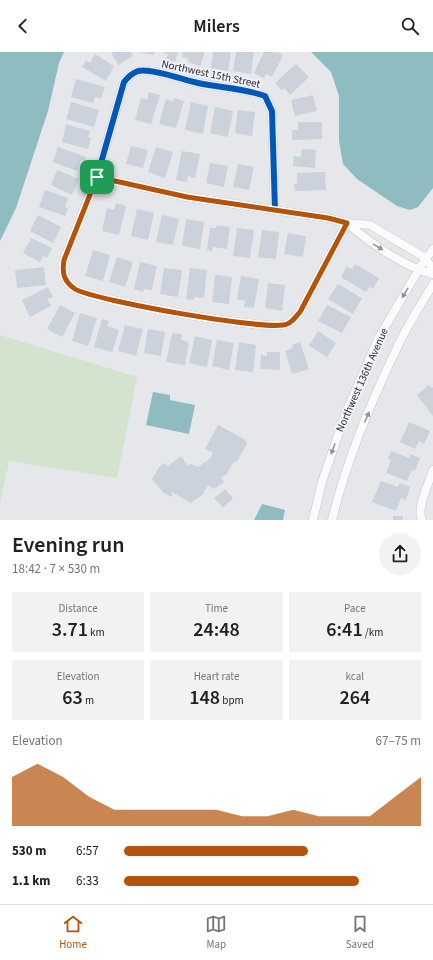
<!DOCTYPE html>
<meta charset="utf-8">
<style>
:root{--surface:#fff;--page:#f2f2f2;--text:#202124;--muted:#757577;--line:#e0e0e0;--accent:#b45309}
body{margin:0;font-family:"Source Sans 3",sans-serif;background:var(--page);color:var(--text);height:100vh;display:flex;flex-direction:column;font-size:15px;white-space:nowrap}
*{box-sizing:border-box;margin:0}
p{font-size:13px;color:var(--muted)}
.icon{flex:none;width:22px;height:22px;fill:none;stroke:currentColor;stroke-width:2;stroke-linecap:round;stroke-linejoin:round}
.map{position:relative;height:468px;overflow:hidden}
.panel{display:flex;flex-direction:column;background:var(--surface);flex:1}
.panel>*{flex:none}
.pin{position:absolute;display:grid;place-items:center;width:34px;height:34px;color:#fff;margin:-17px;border-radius:8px;box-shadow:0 2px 6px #0006}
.round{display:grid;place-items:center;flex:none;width:42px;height:42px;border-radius:21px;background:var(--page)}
.head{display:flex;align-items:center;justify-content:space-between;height:68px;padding:0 12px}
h1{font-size:22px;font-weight:600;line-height:30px}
.metrics{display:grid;grid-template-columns:repeat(3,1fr);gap:6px;height:68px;padding:4px 12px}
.metrics div{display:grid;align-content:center;border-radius:0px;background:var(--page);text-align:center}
.metrics b{font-size:20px;font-weight:600}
.metrics small{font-size:11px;font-weight:400}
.metrics p{font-size:11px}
.chart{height:112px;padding:8px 12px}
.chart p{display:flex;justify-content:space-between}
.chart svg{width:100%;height:72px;margin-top:4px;fill:var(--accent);opacity:.7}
ul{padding:0 12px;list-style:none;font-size:13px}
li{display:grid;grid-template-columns:64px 48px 1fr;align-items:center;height:30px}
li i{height:10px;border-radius:5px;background:var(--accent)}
header{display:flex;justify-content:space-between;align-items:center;height:52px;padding:0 12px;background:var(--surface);font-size:18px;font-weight:600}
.dock{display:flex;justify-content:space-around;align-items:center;height:56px;border-top:1px solid var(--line);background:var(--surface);font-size:11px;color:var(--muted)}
.dock a{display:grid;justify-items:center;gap:2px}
.dock .selected{color:var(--accent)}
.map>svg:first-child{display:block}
</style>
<header><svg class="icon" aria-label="back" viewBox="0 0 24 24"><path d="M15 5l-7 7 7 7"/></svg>Milers<svg class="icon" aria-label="search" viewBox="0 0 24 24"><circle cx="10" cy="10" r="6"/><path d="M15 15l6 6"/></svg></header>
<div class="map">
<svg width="433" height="468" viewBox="0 0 433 468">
<rect width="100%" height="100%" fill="#e5e7ea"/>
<path fill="#d4e3ce" d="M0,283L137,325L117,426L9,409L0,453Z"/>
<path fill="#8ebcc1" d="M0,0H64L59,11L48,59L16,156L0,189Z
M311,0H433V136L418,155L410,158L397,154L357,127L343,112L339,89V44L331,20Z
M153,340L170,343V348L195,353L189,382L146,373Z
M262,452L285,458L283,468H254Z"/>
<path fill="#cbd2db" d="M111,0H131L133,4L118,13Z
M139,0H154V3Z
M161,0H178L175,10L166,7L168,2Z
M183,0H205L200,14L188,10L189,7L182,5Z
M213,0H231L228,19L211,16Z
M236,0H254L251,22L233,19Z
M264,0H277L283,3L272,25L266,22L264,26L254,21Z
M95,2L114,14L106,29L82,15L86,8L90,11Z
M296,12L309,25L290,43L284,36L282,38L275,31Z
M76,27L105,35L101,47L95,45L93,51L71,45Z
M149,40L160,43L151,72L135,68L141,46L147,48Z
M313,43L317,59L295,64L291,48Z
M174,46L184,49L176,76L159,72L166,47L173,50Z
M71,50L99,58L94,75L66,67Z
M191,50L208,54L203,82L185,78Z
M215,55L233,59L228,85L210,81Z
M238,58L255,60L252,84L235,81Z
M298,70H322V87L292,88V78H298Z
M66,72L90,79L88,85L91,86L88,97L62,90Z
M131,94L148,98L143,116L126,112Z
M58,95L86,105L84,109L81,108L77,119L53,110Z
M156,95L173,100L165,126L148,120Z
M302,97L316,98L315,116L293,114L294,104L301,105Z
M182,99L200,102L195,126L188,124L187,130L176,128Z
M210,111L228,114L224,135L206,131Z
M238,112L254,115L249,138L233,135Z
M57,118L79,127L72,143L51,133Z
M325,120L326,138L295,139L294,132H297V121Z
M45,138L68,146L65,155L68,156L65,164L39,155Z
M116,151L126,154L119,183L102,179L107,156L114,158Z
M137,157L154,161L148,188L131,184Z
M38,163L61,175L53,191L30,179Z
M162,163L179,167L173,193L156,190Z
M186,167L204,170L200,197L182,194Z
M217,173L230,175L227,197L213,195L212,199L207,198L210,176H216Z
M237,176L254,178L250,206L233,204Z
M262,178L279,180L276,207L258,205Z
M288,181L306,184L303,205L284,202Z
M31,186L52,196L47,206L43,204L40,210L23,201Z
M93,198L110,203L103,229L85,224Z
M117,205L133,210L125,235L109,230Z
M140,210L157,214L152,238L144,237L143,240L134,237Z
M355,212L379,226L373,237L369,235L366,240L341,225L347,214L352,217Z
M44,215L46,233L17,236L15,218Z
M164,216L182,218L178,245L160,242Z
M190,216L207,218L204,246L194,245V248L186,247Z
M215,223L232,225L229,252L212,250Z
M241,224L259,227L254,256L244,255L245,249L237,247Z
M268,231L285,233L282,259L265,256Z
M338,232L362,246L353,262L328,247Z
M48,235L53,245L47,247L51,254L30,265L22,248Z
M60,253L75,261L62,285L47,277Z
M327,253L351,265L342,281L318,269Z
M80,261L97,266L88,294L72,289Z
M102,267L109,269L107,274L119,278L112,300L94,295Z
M125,273L143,277L136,304L118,299Z
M148,277L165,280L161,304L144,301Z
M318,279L336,291L327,305L309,294Z
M172,281L182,282L181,288L189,290L185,313L166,310Z
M195,284L212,288L207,315L189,311Z
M217,288L234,291L229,318L212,314Z
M239,290L256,293L253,320L235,318Z
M300,290L309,317L292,322L285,299L293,296L292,293Z
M267,300H280V318L260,317L261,303L267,304Z
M429,333L432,336L433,335V364L417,343Z
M409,370L430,379L424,392L419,389L415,397L400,390Z
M218,373L244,387L247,391L238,408L232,412L227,422L221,426L224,430L214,437L208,433L203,442L191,451L170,439L173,443L170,445L163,440L152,427L158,417L163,411L168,414L181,404L188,414L191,412L198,415L211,406L213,401L205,397Z
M391,399L409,406L410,402L420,406L415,419L412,418L407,429L386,421L391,408L388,407Z
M381,429L398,435L400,431L410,435L406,448L401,446L396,459L372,450Z
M225,437L233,446L223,456L214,446Z
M393,464H403V468H393Z"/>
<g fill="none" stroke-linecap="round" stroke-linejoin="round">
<g stroke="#c3c5c7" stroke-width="9">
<path id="street" d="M97,125L187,145L328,166L347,171L370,173L424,205L433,217
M275,158L272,59L265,44C243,36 221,36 198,31C183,28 152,16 138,19C132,21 128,25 124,30L97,125L64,208C62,220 63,229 75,237C92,248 270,280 287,272C293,270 296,264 300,260L347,171
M347,171C370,191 404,215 433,222
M313,468L322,430L346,360L378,287L422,212L433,197
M332,468C346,410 370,352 396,298C406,275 421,253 433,232
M422,468C416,456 429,431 433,418"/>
</g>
<use href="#street" stroke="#fbfbfc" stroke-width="8"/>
<g stroke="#f0f4fa" stroke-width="8">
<path id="cycleway" d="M275,158L272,59L265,44C243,36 221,36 198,31C183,28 152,16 138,19C132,21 128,25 124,30L97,125L64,208C62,220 63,229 75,237C92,248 270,280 287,272C293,270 296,264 300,260L347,171"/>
</g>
<use href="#cycleway" stroke="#0057b8" stroke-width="6"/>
</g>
<defs><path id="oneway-solid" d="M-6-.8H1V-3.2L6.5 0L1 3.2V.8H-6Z"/></defs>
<g fill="#929495">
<use href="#oneway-solid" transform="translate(378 195) rotate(31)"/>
<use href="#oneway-solid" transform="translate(405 241) rotate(121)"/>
<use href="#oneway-solid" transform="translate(367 365) rotate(-67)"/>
<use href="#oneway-solid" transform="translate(333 397) rotate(110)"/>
</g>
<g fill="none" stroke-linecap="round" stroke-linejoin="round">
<g stroke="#fff" stroke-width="8">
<path id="route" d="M97,125L187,145L328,166L347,171L300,260C296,264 293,270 287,272C270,280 92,248 75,237C63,229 62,220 64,208Z"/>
</g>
<use href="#route" stroke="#b45309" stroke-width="5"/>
</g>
<g text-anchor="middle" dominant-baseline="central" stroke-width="3.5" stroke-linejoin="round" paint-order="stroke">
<g font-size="11" fill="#2a2c2e" stroke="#f0f4fa">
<text transform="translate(211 22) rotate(12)">Northwest 15th Street</text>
<text transform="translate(362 328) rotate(-66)">Northwest 136th Avenue</text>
</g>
</g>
</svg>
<div class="pin" style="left:97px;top:125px;background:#1e9e55"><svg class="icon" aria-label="arrive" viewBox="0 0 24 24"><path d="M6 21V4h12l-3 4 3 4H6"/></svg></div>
</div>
<section class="panel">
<div class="head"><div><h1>Evening run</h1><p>18:42 · 7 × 530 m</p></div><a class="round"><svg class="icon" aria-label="share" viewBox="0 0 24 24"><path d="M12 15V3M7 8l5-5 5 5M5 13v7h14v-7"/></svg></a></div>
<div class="metrics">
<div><p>Distance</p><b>3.71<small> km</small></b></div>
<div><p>Time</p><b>24:48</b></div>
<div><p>Pace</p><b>6:41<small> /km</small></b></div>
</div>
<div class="metrics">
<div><p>Elevation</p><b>63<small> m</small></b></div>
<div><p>Heart rate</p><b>148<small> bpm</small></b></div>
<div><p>kcal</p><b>264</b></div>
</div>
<div class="chart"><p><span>Elevation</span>67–75 m</p>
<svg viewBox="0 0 160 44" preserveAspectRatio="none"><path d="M0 44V14L10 6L20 14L30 26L40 34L50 34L60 34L70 34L80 34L90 38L100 38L110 34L120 38L130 38L140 38L150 26L160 14V44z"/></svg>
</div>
<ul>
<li><b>530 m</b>6:57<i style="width:62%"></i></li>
<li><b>1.1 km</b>6:33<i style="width:79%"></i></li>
</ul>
</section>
<nav class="dock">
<a class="selected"><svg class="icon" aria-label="home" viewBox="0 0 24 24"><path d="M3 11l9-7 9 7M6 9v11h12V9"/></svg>Home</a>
<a><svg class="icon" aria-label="map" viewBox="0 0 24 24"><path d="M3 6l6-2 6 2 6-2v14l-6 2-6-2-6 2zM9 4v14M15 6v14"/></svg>Map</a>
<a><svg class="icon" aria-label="saved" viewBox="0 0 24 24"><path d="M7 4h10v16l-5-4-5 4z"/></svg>Saved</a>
</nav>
